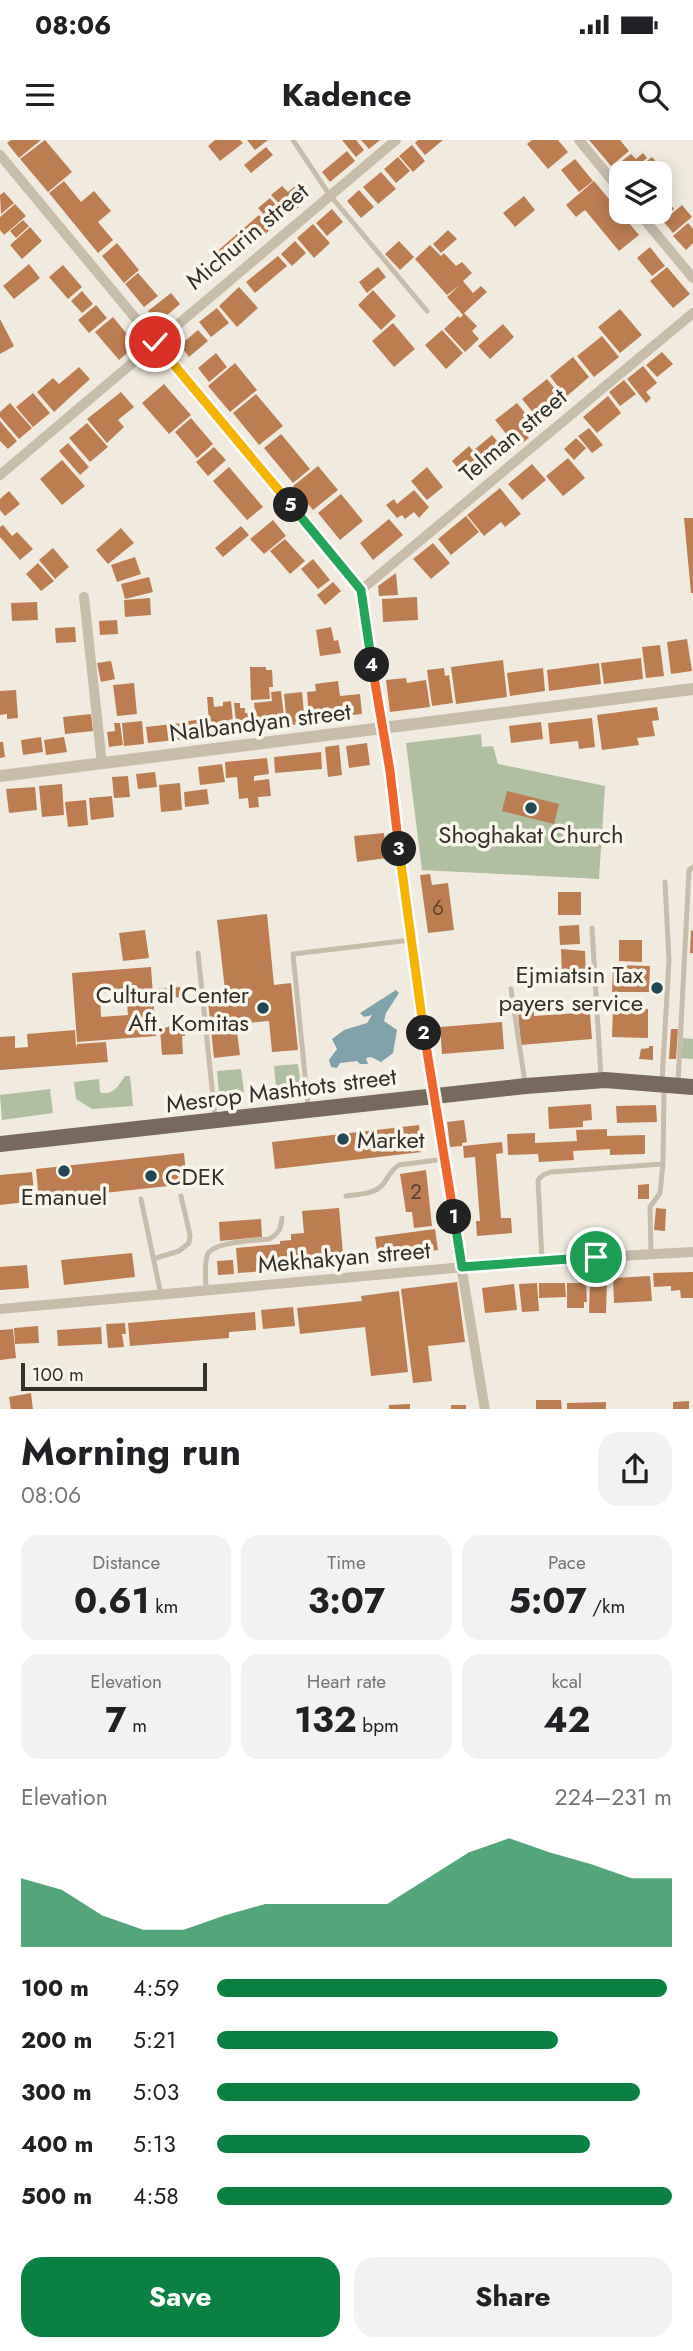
<!DOCTYPE html>
<meta charset="utf-8">
<style>
:root{--surface:#fff;--page:#f2f2f2;--text:#202124;--muted:#757577;--accent:#0b8043}
body{margin:0;font-family:Jost,sans-serif;background:var(--page);color:var(--text);height:100vh;display:flex;flex-direction:column;font-size:26px;white-space:nowrap}
*{box-sizing:border-box;margin:0}
p{font-size:23px;color:var(--muted)}
.icon{flex:none;width:38px;height:38px;fill:none;stroke:currentColor;stroke-width:2;stroke-linecap:round;stroke-linejoin:round}
.map{position:relative;height:1269px;overflow:hidden}
.panel{display:flex;flex-direction:column;background:var(--surface);flex:1}
.panel>*{flex:none}
.fabs{position:absolute;left:609px;top:21px;display:grid;gap:14px}
.fabs a{display:grid;place-items:center;width:63px;height:63px;border-radius:14px;background:var(--surface);box-shadow:0 4px 18px #0003;font-size:35px}
.scale{position:absolute;left:21px;bottom:18px;width:186px;box-sizing:border-box;padding-left:7px;border:4px solid #36302a;border-top:0;font-size:19px;line-height:24px;white-space:nowrap;color:#36302a;-webkit-text-stroke:5px #f8f5eb;paint-order:stroke}
.pin{position:absolute;display:grid;place-items:center;width:60px;height:60px;color:#fff;margin:-30px;border:4px solid #fff;border-radius:50%;box-shadow:0 2px 7px #0007}
.km{position:absolute;width:35px;height:35px;margin:-18px;border-radius:50%;background:#222;color:#fff;font-size:19px;line-height:35px;text-align:center}
.round{display:grid;place-items:center;flex:none;width:74px;height:74px;border-radius:21px;background:var(--page)}
.summary{display:flex;align-items:center;justify-content:space-between;height:119px;padding:0 21px}
h1{font-size:38px;font-weight:700;line-height:52px}
.metrics{display:grid;grid-template-columns:repeat(3,1fr);gap:10px;height:119px;padding:7px 21px}
.metrics div{display:grid;align-content:center;border-radius:18px;background:var(--page);text-align:center}
.metrics b{font-size:35px;font-weight:700}
.metrics small{font-size:19px;font-weight:400}
.metrics p{font-size:19px}
.chart{height:196px;padding:14px 21px}
.chart p{display:flex;justify-content:space-between}
.chart svg{width:100%;height:126px;margin-top:7px;fill:var(--accent);opacity:.7}
.primary-button{display:flex;gap:14px;margin-top:auto;padding:14px 21px}
.primary-button a{flex:1;height:80px;border-radius:21px;background:var(--accent);color:#fff;font-size:28px;font-weight:700;line-height:80px;text-align:center}
.primary-button a+a{background:var(--page);color:var(--text)}
ul{padding:0 21px;list-style:none;font-size:23px}
li{display:grid;grid-template-columns:112px 84px 1fr;align-items:center;height:52px}
li i{height:18px;border-radius:9px;background:var(--accent)}
.status{display:flex;justify-content:space-between;align-items:center;height:49px;padding:0 35px;background:var(--surface);direction:ltr}
.status svg{height:19px;fill:currentColor}
header{display:flex;justify-content:space-between;align-items:center;height:91px;padding:0 21px;background:var(--surface);font-size:32px;font-weight:700}
.map>svg:first-child{display:block}
</style>
<div class="status"><b>08:06</b><svg viewBox="0 0 49 12"><path d="M0 12V9h3v3zM5 12V6h3v6zM10 12V3h3v9zM15 12V0h3v12zM26 1h20v11H26zM47 4h2v5h-2z"/></svg></div>
<header><svg class="icon" aria-label="menu" viewBox="0 0 24 24"><path d="M4 6h16M4 12h16M4 18h16"/></svg>Kadence<svg class="icon" aria-label="search" viewBox="0 0 24 24"><circle cx="10" cy="10" r="6"/><path d="M15 15l6 6"/></svg></header>
<div class="map">
<svg width="693" height="1270" viewBox="0 0 693 1270">
<rect width="100%" height="100%" fill="#f1ebdf"/>
<path fill="#afbfa0" d="M481,594L482,607L493,606L498,624L605,646L599,739L422,730L406,603Z
M683,898L693,899V919L681,918Z
M298,924L301,945L276,948L274,926Z
M241,929L244,952L219,954L217,931Z
M125,936H130L133,966L92,969L76,959L74,942L99,939L100,952C112,957 119,945 125,936Z
M50,949L53,973L2,980L0,955Z"/>
<path fill="#80a2ab" d="M396,850L399,853L386,873L384,881L397,890L393,913L381,922L371,917L366,918L368,924H360L357,921L340,923L337,928L331,927L329,920L337,909L332,899L344,890L367,883L372,875L364,877L360,873Z"/>
<path fill="#bc7e51" fill-rule="evenodd" d="M11,0H41L19,18L7,3Z
M45,0L72,32L48,52L20,19Z
M215,0H240L243,3L220,21L208,6Z
M247,0H268L255,10Z
M342,0H356L364,10L356,17Z
M361,0H380L369,9Z
M418,0H443L425,15L415,3Z
M532,0H558L568,12L548,29L527,4Z
M589,0H620L629,11L611,26Z
M412,5L425,21L413,32L399,16Z
M266,7L273,15L251,33L244,25Z
M347,11L355,21L330,42L322,32Z
M643,13L647,18L628,33H621V36L614,27L631,14L636,19Z
M398,17L410,31L396,43L384,29Z
M652,17L671,39L660,49V33H632Z
M575,19L593,41L579,52L561,30Z
M381,32L396,49L378,64L363,47Z
M64,41L81,62L94,51L111,71L98,82L113,100L98,113L49,53Z
M594,41L639,95L619,111L585,70L576,77L566,65Z
M299,43L311,56L290,75L271,55L282,46L288,52Z
M359,50L374,67L361,78L347,61Z
M4,52L14,63L1,74L0,55Z
M660,52L674,69L663,78L658,72Z
M524,56L535,70L515,87L503,73Z
M270,58L285,76L273,85L258,68Z
M15,64L26,76L4,95L0,90V77Z
M682,65L692,77L673,93L663,81Z
M332,69L343,82L327,96L316,83Z
M259,75L271,89L226,127L214,114Z
M23,80L29,86L16,98L10,91Z
M688,83L693,89V103L686,110L673,96Z
M313,84L330,103L314,118L297,98Z
M30,87L42,101L22,119L10,105Z
M448,90L457,99L441,113L433,104Z
M295,101L306,113L292,126L281,114Z
M399,101L414,117L400,130L385,114Z
M117,103L139,130L124,143L102,116Z
M430,105L441,116L444,113L456,126L462,122L472,133L463,141L473,153L481,146L487,152L464,173L477,186L472,191L479,199L465,212L444,189L458,176L460,178L463,175L447,157L460,145L447,155L415,119Z
M650,107L665,126L652,136L637,118Z
M278,116L287,126L255,153L246,142Z
M29,124L40,138L14,159L3,146Z
M63,125L82,147L68,159L49,137Z
M378,127L386,137L367,153L359,142Z
M667,127L690,154L673,168L650,141Z
M138,133L158,156L144,167L125,144Z
M239,147L258,168L237,187L219,166Z
M373,150L396,176L381,190L358,165Z
M82,151L93,164L82,173L71,161Z
M171,153L180,164L158,183L148,171Z
M96,165L107,178L89,193L78,180Z
M217,168L229,183L211,197L199,182Z
M620,169L642,195L620,213L598,187Z
M113,177L136,205L119,220L95,192Z
M0,179L14,206L0,214Z
M393,183L415,209L394,227L372,201Z
M503,184L514,197L490,219L478,206Z
M198,190L208,201L189,217L180,205Z
M442,190L463,213L446,229L425,205Z
M602,196L619,217L594,237L577,216Z
M662,212L673,224L657,237L646,225Z
M216,213L227,227L209,242L198,228Z
M573,217L589,237L566,257L550,236Z
M235,223L257,250L230,272L208,246Z
M643,226L657,243L646,252L651,258L646,263L627,239Z
M79,227L90,239L54,272L37,252L53,238L59,244Z
M547,239L565,261L540,281L522,259Z
M624,240L636,254L620,266L609,252Z
M164,244L191,275L169,294L142,263Z
M121,252L134,267L118,280L124,287L107,303L87,279Z
M33,253L50,273L33,287L16,267Z
M256,254L283,286L259,305L233,273Z
M608,256L621,273L597,293L583,277Z
M10,263L32,288L19,299L0,277V272Z
M517,263L530,279L520,288L529,298L517,307L495,280Z
M191,278L213,304L197,318L175,292Z
M0,281L17,301L8,309L0,301Z
M87,283L108,307L90,322L69,298Z
M589,288L603,305L592,313L578,296Z
M281,294L310,329L293,343L264,308Z
M492,295L504,309L487,323L475,309Z
M576,298L586,308L574,320L564,309Z
M68,303L89,327L80,335L59,311Z
M469,306L486,326L468,341L452,321Z
M214,307L226,320L208,336L196,322Z
M568,318L585,338L563,356L546,336Z
M62,320L85,346L62,365L40,339Z
M532,324L546,340L522,360L508,344Z
M318,326L338,350L313,370L293,346Z
M229,327L263,367L247,380L213,341Z
M427,327L443,347L427,360L411,341Z
M500,348L521,374L505,387L501,382L484,396L467,375Z
M414,350L429,367L419,378L414,372L405,379L402,375L397,378L386,365L394,359L397,364Z
M9,351L20,364L5,376L0,370V359Z
M341,354L363,381L340,400L318,373Z
M466,376L479,392L451,415L438,399Z
M684,378H693V453H691Z
M389,379L403,395L373,420L360,403Z
M273,380L286,396L264,414L250,399Z
M3,385L12,396L17,392L33,409L20,420L0,397V387Z
M241,386L249,395L223,417L215,408Z
M121,388L134,403L108,424L96,410Z
M285,399L305,421L290,434L270,411Z
M433,403L450,423L431,439L413,419Z
M53,408L69,427L55,439L39,420Z
M135,417L141,434L117,442L111,425Z
M313,419L330,440L318,449L301,429Z
M38,423L54,441L41,451L26,434Z
M396,433L398,455L379,456L378,446Z
M149,437L153,452L125,459L121,444Z
M333,442L341,451L325,465L317,455Z
M417,457L418,480L383,482L382,459Z
M150,458L151,475L125,477L124,460Z
M37,462L38,480L12,481L11,463Z
M117,480L118,494L100,495L99,481Z
M75,487L76,502L56,503L55,488Z
M331,487L334,501L338,500L341,513L320,516L316,490Z
M687,499L692,531L671,534L667,502Z
M660,505L664,536L646,538L642,507Z
M641,518L643,539L604,544L601,523Z
M503,520L507,557L456,564L451,527Z
M111,521L115,539L101,542L97,523Z
M599,523L601,544L549,551L547,530Z
M250,527H266V530H272L273,547H269L270,559L251,560Z
M444,528L445,536L449,535L453,563L432,566L427,530Z
M543,528L545,551L510,556L507,533Z
M406,538L407,543L426,540L430,567L390,572L386,540Z
M338,541L340,556L360,554L362,574L309,579L307,552L316,551L315,544Z
M134,543L137,574L117,576L113,545Z
M16,550L18,578L7,579V574L0,575V551Z
M281,551L285,586L237,591L234,563H240V568H245V573L255,572L254,563L272,561L271,552Z
M302,552L305,584L287,585L284,554Z
M207,557H213L214,567L223,566V562L231,561L234,592L210,594Z
M657,567L659,580L652,581L655,596L637,598L639,605L602,610L597,575Z
M91,574L93,591L65,594L63,577Z
M207,578L209,595L185,599L183,582Z
M592,578L595,607L579,609L578,601L550,604L548,583Z
M142,581L144,604L124,606L122,583Z
M541,582L543,599L511,603L509,586Z
M114,583H120L123,605L109,607L107,592L115,591Z
M181,583L183,599L148,603L146,587Z
M41,597L43,612L23,615L21,600Z
M64,597L67,612L46,615L44,600Z
M0,602H3L5,617L0,618Z
M367,603L370,625L349,628L346,606Z
M339,605L342,635L328,637L325,607Z
M321,612L322,629L275,633L274,617Z
M267,618L269,634L254,636V641L269,639L271,656L258,657L259,667L249,668L248,658L239,659L237,637L226,638L225,622Z
M222,624L225,642L200,645L198,627Z
M155,632L157,647L138,649L136,634Z
M128,636L130,657L114,658L112,637Z
M180,643L182,670L161,672L159,645Z
M62,644L64,675L42,677L39,646Z
M35,647L37,670L9,673L6,649Z
M207,649L209,664L185,667L184,652Z
M507,651L559,664L554,684L502,671Z
M112,656L114,677L91,680L89,658Z
M86,660L88,685L68,687L65,662Z
M384,693L387,718L357,722L354,696Z
M430,734L432,745L448,743L454,790L428,793L420,735Z
M558,752H581V775H558Z
M267,774L274,845L291,843L298,910L272,912L269,881L236,884L240,915L214,918L207,852L225,850L217,780Z
M579,785L580,804L560,805L559,786Z
M145,790L149,818L123,821L119,793Z
M691,790L693,791V813H690Z
M619,800H642V822L619,821Z
M561,809L585,811L586,835L562,836Z
M613,825L650,826L649,852H612Z
M151,827L156,896L77,902L72,833ZM126,852L128,875L101,877L100,853Z
M180,847L181,857L158,859L157,849Z
M589,861L592,899L521,905L518,873L534,871V876L577,873L576,862Z
M613,868L648,869V898L612,897Z
M502,882L504,909L442,914L440,887Z
M175,885V889L185,888V896H182L183,914L162,915L160,889Z
M671,889H678L676,919H669Z
M75,890L76,908L77,904L106,902L108,922L0,930V897L15,896V908L28,907L27,894Z
M649,906H653V920L639,919L641,909L649,908Z
M591,964L592,980L583,981V987L549,989L548,967Z
M656,965L657,982L617,983L616,966Z
M464,980L467,1002L462,1003V1006L450,1007L447,982Z
M419,985L422,1012L275,1029L272,1002Z
M607,989V996L645,995V1014L610,1015V1009L573,1011L574,1020L539,1022L538,1014L508,1015L507,994L535,993V1003L577,1001L576,990Z
M502,1002L503,1013L496,1014L501,1078H511L512,1093L477,1096L476,1081H480L475,1017L464,1018L463,1006Z
M184,1013L187,1044L39,1060L36,1029Z
M426,1030L432,1086L414,1088L412,1072H406L400,1034Z
M32,1032L35,1061L0,1065V1035Z
M649,1044V1059H638V1045Z
M339,1068L344,1125L238,1133L236,1108L280,1104V1101L291,1100V1094L304,1093L302,1071Z
M656,1068L666,1069L665,1091L654,1090Z
M261,1079L262,1097L220,1101L219,1082Z
M435,1089L438,1110L378,1117L375,1097Z
M132,1113L135,1137L64,1145L61,1120Z
M233,1120L234,1134L218,1135L217,1121Z
M27,1125L29,1148L0,1150V1127Z
M693,1132V1158H681L680,1150L671,1151V1146L654,1147L653,1133Z
M650,1136L652,1161L614,1163L613,1138Z
M590,1140H607L606,1173H589Z
M457,1142L465,1202L428,1206L432,1241L413,1243L401,1149Z
M537,1143L539,1171L522,1172L519,1144Z
M539,1143H565L566,1157L539,1158Z
M567,1143H586L587,1162H584V1168H567Z
M514,1144L517,1170L485,1173L482,1148Z
M399,1151L408,1232L371,1236L365,1187L300,1194L297,1168L362,1161L361,1156Z
M293,1167L295,1186L263,1189L261,1170Z
M255,1172L256,1190L229,1192V1198L130,1206L128,1183Z
M125,1183L126,1194H122L124,1207L108,1208L106,1184Z
M38,1186L39,1203L15,1204L14,1188Z
M101,1187L102,1204L58,1206L57,1190Z
M13,1189L16,1218L0,1220V1190Z
M31,1253L33,1270H11L9,1257Z
M536,1260H561L562,1270H536Z
M689,1261V1270H673V1262Z
M606,1262V1270H567V1263Z
M410,1264V1270H389V1265Z
M451,1265H466V1270H451Z"/>
<g fill="none" stroke-linecap="round" stroke-linejoin="round">
<path stroke="#c8bdab" stroke-width="5" d="M293,0L329,54L427,171
M592,788L601,937
M198,813L215,977
M511,849L525,943
M662,941L669,820L665,742
M678,943L689,730L693,727
M308,966L293,814L411,800
M346,1056C359,1054 375,1055 384,1043C389,1036 391,1030 399,1025L444,1019
M141,1059L161,1155
M651,1114L650,1067L660,1053L663,1024
M153,1119L179,1111L189,1103L190,1095L181,1056
M542,1120L538,1040L543,1035L551,1032L663,1024L664,948
M206,1150C206,1140 204,1126 207,1116C211,1101 255,1101 269,1099C279,1094 281,1088 282,1078"/>
<path stroke="#c8bdab" stroke-width="10" d="M579,0L621,51
M0,15L361,450L390,631L433,955L485,1270
M638,72L693,138
M0,335L396,0
M361,450L693,173
M84,457L102,624
M0,1169L542,1120L693,1112"/>
<path stroke="#c8bdab" stroke-width="12" d="M0,636L693,549"/>
<path stroke="#776a5c" stroke-width="16" d="M0,1004L526,946L605,940L693,947"/>
</g>
<g fill="none" stroke-linecap="round" stroke-linejoin="round">
<g stroke="#fff" stroke-width="14">
<path id="split-1" d="M454,1077L462,1127L596,1117"/>
</g>
<g stroke="#fff" stroke-width="14">
<path id="split-2" d="M424,893L454,1077"/>
</g>
<g stroke="#fff" stroke-width="14">
<path id="split-3" d="M399,709L424,893"/>
</g>
<g stroke="#fff" stroke-width="14">
<path id="split-4" d="M372,525L390,631L399,709"/>
</g>
<g stroke="#fff" stroke-width="14">
<path id="split-5" d="M291,365L361,450L372,525"/>
</g>
<g stroke="#fff" stroke-width="14">
<path id="split-6" d="M155,202L291,365"/>
</g>
<use href="#split-1" stroke="#22a559" stroke-width="9"/>
<use href="#split-2" stroke="#f0652b" stroke-width="9"/>
<use href="#split-3" stroke="#f5b400" stroke-width="9"/>
<use href="#split-4" stroke="#f0652b" stroke-width="9"/>
<use href="#split-5" stroke="#22a559" stroke-width="9"/>
<use href="#split-6" stroke="#f5b400" stroke-width="9"/>
</g>
<g fill="#234855" stroke="#f8f5eb" stroke-width="2.5">
<circle cx="531" cy="668" r="7"/>
<circle cx="657" cy="848" r="7"/>
<circle cx="263" cy="868" r="7"/>
<circle cx="343" cy="999" r="7"/>
<circle cx="64" cy="1031" r="7"/>
<circle cx="151" cy="1036" r="7"/>
</g>
<g text-anchor="middle" dominant-baseline="central" stroke-width="7" stroke-linejoin="round" paint-order="stroke">
<g font-size="21" fill="#584434">
<text x="438" y="768">6</text>
<text x="416" y="1052">2</text>
</g>
<g font-size="24" fill="#36302a" stroke="#f8f5eb">
<text transform="translate(247 96) rotate(-40)">Michurin street</text>
<text transform="translate(513 295) rotate(-40)">Telman street</text>
<text transform="translate(260 582) rotate(-7)">Nalbandyan street</text>
<text transform="translate(281 950) rotate(-7)">Mesrop Mashtots street</text>
<text transform="translate(344 1117) rotate(-5)">Mekhakyan street</text>
</g>
<g font-size="24" fill="#36302a" stroke="#f8f5eb">
<text x="531" y="694">Shoghakat Church</text>
<text x="643" y="834" text-anchor="end">Ejmiatsin Tax<tspan x="643" dy="28">payers service</tspan></text>
<text x="249" y="854" text-anchor="end">Cultural Center<tspan x="249" dy="28">Aft. Komitas</tspan></text>
<text x="357" y="999" text-anchor="start">Market</text>
<text x="165" y="1036" text-anchor="start">CDEK</text>
<text x="64" y="1056">Emanuel</text>
</g>
</g>
</svg>
<div class="fabs">
<a><svg class="icon" aria-label="layers" viewBox="0 0 24 24"><path d="M12 4l9 5-9 5-9-5zM3 14l9 5 9-5"/></svg></a>
</div>
<div class="scale">100 m</div>
<div class="pin" style="left:596px;top:1117px;background:#1e9e55"><svg class="icon" aria-label="arrive" viewBox="0 0 24 24"><path d="M6 21V4h12l-3 4 3 4H6"/></svg></div>
<div class="pin" style="left:155px;top:202px;background:#d93025"><svg class="icon" aria-label="check" viewBox="0 0 24 24"><path d="M5 12l5 5 9-10"/></svg></div>
<b class="km" style="left:454px;top:1077px">1</b>
<b class="km" style="left:424px;top:893px">2</b>
<b class="km" style="left:399px;top:709px">3</b>
<b class="km" style="left:372px;top:525px">4</b>
<b class="km" style="left:291px;top:365px">5</b>
</div>
<section class="panel">
<div class="summary"><div><h1>Morning run</h1><p>08:06</p></div><a class="round"><svg class="icon" aria-label="share" viewBox="0 0 24 24"><path d="M12 15V3M7 8l5-5 5 5M5 13v7h14v-7"/></svg></a></div>
<div class="metrics">
<div><p>Distance</p><b>0.61<small> km</small></b></div>
<div><p>Time</p><b>3:07</b></div>
<div><p>Pace</p><b>5:07<small> /km</small></b></div>
</div>
<div class="metrics">
<div><p>Elevation</p><b>7<small> m</small></b></div>
<div><p>Heart rate</p><b>132<small> bpm</small></b></div>
<div><p>kcal</p><b>42</b></div>
</div>
<div class="chart"><p><span>Elevation</span>224–231 m</p>
<svg viewBox="0 0 160 44" preserveAspectRatio="none"><path d="M0 44V20L10 24L20 33L30 38L40 38L50 33L60 29L70 29L80 29L90 29L100 20L110 11L120 6L130 11L140 15L150 20L160 20V44z"/></svg>
</div>
<ul>
<li><b>100 m</b>4:59<i style="width:99%"></i></li>
<li><b>200 m</b>5:21<i style="width:75%"></i></li>
<li><b>300 m</b>5:03<i style="width:93%"></i></li>
<li><b>400 m</b>5:13<i style="width:82%"></i></li>
<li><b>500 m</b>4:58<i style="width:100%"></i></li>
</ul>
<div class="primary-button"><a>Save</a><a>Share</a></div>
</section>
